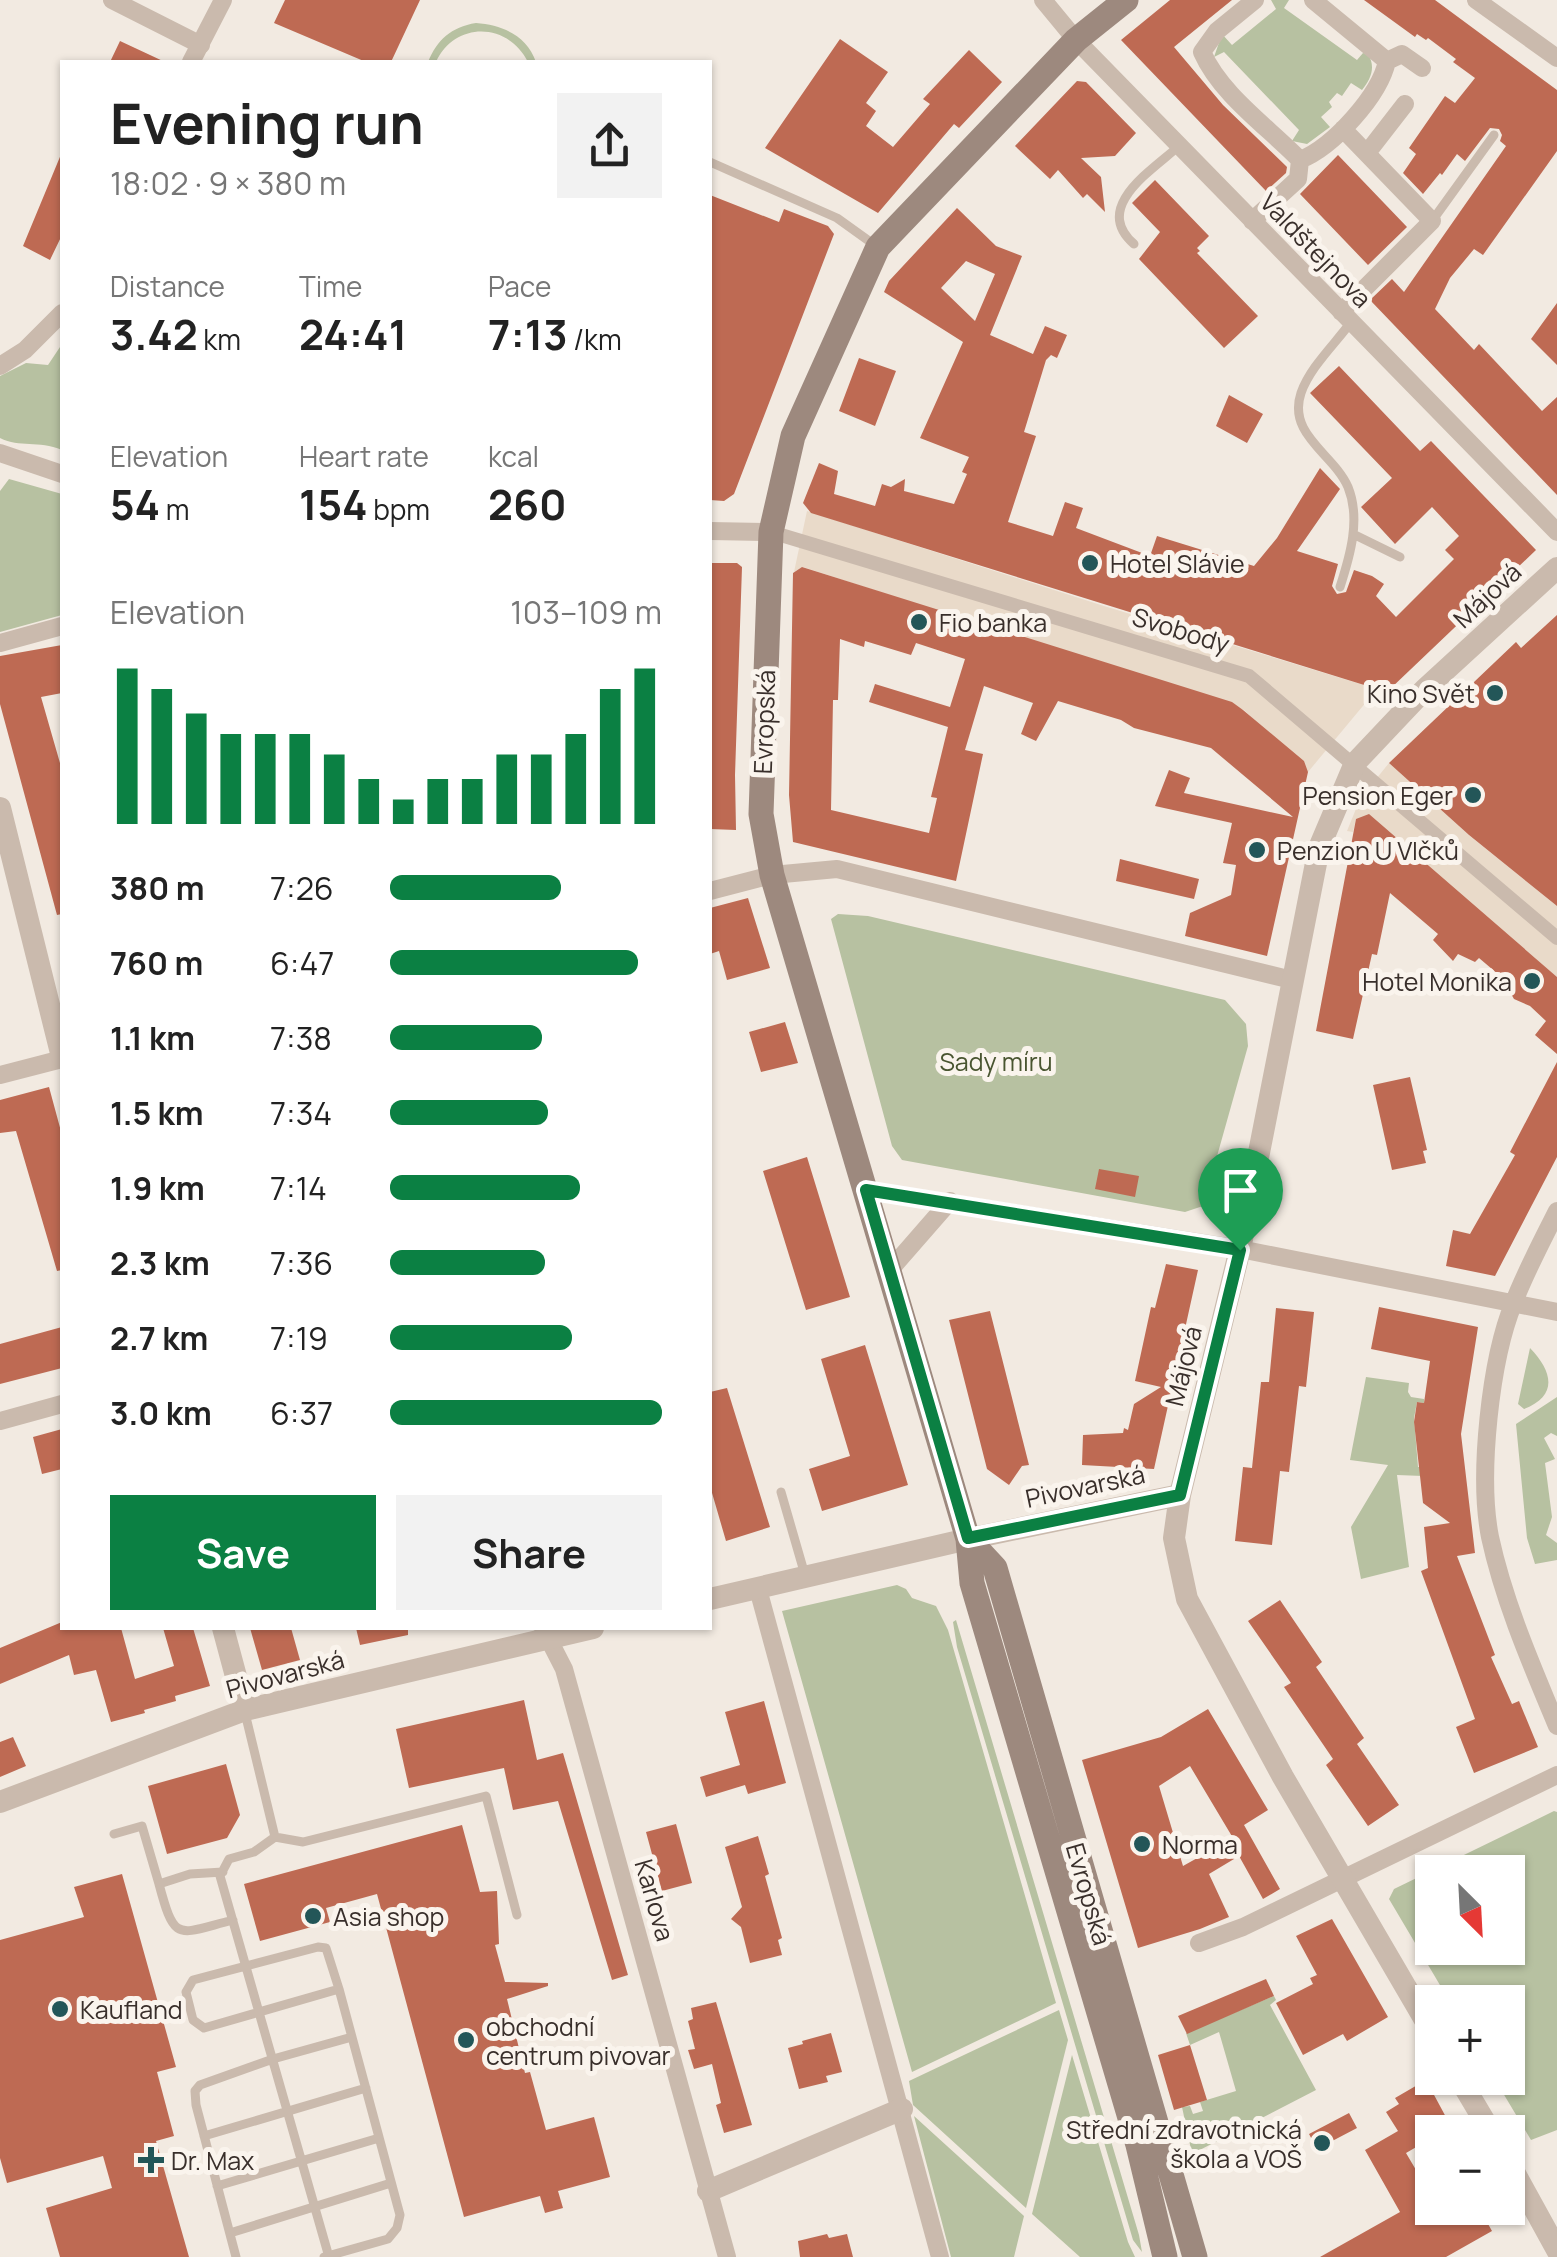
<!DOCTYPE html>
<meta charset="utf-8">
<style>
:root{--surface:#fff;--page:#f2f2f2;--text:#222;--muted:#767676;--accent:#0b8043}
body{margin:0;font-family:Manrope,sans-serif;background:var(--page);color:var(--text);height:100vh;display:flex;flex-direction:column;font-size:38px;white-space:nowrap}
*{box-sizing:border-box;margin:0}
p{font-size:32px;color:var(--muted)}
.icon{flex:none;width:55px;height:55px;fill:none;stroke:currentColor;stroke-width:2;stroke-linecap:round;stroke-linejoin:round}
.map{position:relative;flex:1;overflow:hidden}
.panel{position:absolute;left:60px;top:60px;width:652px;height:1570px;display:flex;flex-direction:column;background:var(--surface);border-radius:0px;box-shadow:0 2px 8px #0004}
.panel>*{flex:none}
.needle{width:65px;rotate:156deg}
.controls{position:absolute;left:1415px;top:1855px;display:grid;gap:20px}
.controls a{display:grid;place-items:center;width:110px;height:110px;border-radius:0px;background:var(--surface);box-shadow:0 2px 8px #0004;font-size:50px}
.pin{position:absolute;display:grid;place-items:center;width:85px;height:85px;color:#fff;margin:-102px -42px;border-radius:50% 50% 50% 0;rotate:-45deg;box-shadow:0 0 10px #0007}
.pin .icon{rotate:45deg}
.round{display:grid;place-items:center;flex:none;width:105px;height:105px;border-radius:0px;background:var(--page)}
.headline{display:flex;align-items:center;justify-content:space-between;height:170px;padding:0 50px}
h1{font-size:55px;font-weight:700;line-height:75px}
.metrics{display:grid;grid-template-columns:repeat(3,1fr);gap:15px;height:170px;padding:10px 50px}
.metrics div{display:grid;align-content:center}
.metrics b{font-size:42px;font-weight:700}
.metrics small{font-size:28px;font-weight:400}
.metrics p{font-size:28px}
.chart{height:280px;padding:20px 50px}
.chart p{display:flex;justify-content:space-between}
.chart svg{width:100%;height:180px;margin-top:10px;stroke:var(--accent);stroke-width:6}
.cta{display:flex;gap:20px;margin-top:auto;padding:20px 50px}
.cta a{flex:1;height:115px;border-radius:0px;background:var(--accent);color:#fff;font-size:40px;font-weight:700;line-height:115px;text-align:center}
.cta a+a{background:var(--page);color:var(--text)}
ul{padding:0 50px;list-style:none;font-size:32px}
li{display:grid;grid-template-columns:160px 120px 1fr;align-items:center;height:75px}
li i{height:25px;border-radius:12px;background:var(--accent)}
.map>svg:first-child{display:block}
</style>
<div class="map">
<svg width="1557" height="2257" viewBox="0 0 1557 2257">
<rect width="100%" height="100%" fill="#f2eae1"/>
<path fill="#b7c1a1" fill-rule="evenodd" d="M1271,0H1289L1284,8L1357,60L1363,53L1368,54C1376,67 1371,79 1362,90L1351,83L1342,96L1337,93L1329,102L1332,107L1321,117L1330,127L1307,144L1292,141L1299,130L1224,52L1214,57L1222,34L1232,45L1276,9Z
M476,23C503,25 527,36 536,62H528C508,22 455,21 436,62H428C437,40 451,27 476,23Z
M62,344V450C38,440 20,448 0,438V376L26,363L48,365Z
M9,479L62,494V615L0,632V491Z
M838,914L868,916L1225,1000L1246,1024L1248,1046L1203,1206L1185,1212L902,1160L892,1146L831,919Z
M1530,1348C1554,1373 1557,1396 1524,1409L1518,1404Z
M1366,1377L1409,1383L1408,1392L1411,1397L1424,1399V1403L1417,1402L1414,1418L1418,1467H1422L1423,1476L1397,1475L1409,1567L1361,1579L1351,1527L1388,1465L1350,1460Z
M1557,1397V1436L1551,1433L1544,1438L1555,1459L1545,1463L1552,1517L1546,1535L1557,1543V1560L1535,1564L1527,1538L1516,1424Z
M897,1585L906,1589L912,1598L936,1606L948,1630L1056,2003L912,2072L782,1611Z
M956,1620L1139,2235L1142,2252L1133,2240L957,1647L953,1622Z
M1554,1811L1557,1812V2130L1531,2140L1494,2078H1508V2002H1450L1389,1899L1394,1889ZM1432,1872H1508V1948H1432Z
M1274,1996L1276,2000L1270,2005L1316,2090L1192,2154L1182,2107L1190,2106L1193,2114L1203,2111L1200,2102L1236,2091L1219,2032L1190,2045L1186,2033Z
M1059,2010L1068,2040L1026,2208L913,2105L909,2081Z
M1072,2055L1128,2242L1135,2257H1080L1032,2214Z
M914,2116L1024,2216L1014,2257H951Z"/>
<path fill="#e9dac9" d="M807,511L1104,606L1377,689L1308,772L1244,710L803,567L794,572Z
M1389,763L1470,836L1557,906V977L1428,867L1356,819L1353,832L1347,831L1360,799Z"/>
<path fill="#be6a53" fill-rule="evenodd" d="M285,0H420L391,62H366L274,23Z
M1170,0H1232L1174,47L1223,105L1287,167L1286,173L1266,191L1121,40Z
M1364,0H1435L1557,90V151L1483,255L1474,249L1450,278L1435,309L1474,350L1479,344L1542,411L1557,397V495L1370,300L1392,279L1404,292L1506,146L1500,141L1502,135L1499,129L1490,128L1465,161L1457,154L1442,175L1440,173L1423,194L1403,173L1416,154L1409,148L1445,96L1455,103L1475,78L1453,62L1456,59L1428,38L1426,40L1417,34L1415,37Z
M840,39L888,72L866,103L876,111L866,126L893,147L930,104L923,99L969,50L1002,82L959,128L954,124L878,213L765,148Z
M120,41L165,62H110Z
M1077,81L1086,82L1136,133L1115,156L1081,158L1101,177L1105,212L1087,194L1083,198L1058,170L1050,179L1015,146Z
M62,152V235L50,260L23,246Z
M1338,155L1407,227L1368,265L1300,194Z
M1155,180L1209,236L1197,248L1200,251L1197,253L1258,316L1224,348L1139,259L1160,232L1132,203Z
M710,195L779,222L784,209L828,226L834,234L734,494L724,501L710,500Z
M957,208L996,246L1022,256L990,335L1033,354L1045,326L1067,335L1057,358L1051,355L1046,360L1024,432L1036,436L1008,522L1053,536L1065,502L1083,508L1076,528L1150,556L1157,536L1254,566L1277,538L1320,468L1340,489L1297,551L1338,564L1332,586L1337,594L1346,592L1354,570L1372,576L1384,584L1376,596L1396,617L1454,559L1445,550L1459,536L1432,507L1395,544L1361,507L1392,478L1310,393L1339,366L1420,451L1431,441L1536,550L1389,690L1377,689L811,513L803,503L819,463L838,471L834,494L875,506L882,484L891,487L905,479L904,491L954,504L967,474L962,472L969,457L920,438L963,342L884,292L889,281ZM966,261L995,274L975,321L941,288Z
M1557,303V365L1531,339Z
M859,358L896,371L875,426L839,411Z
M1229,395L1263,414L1247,443L1216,426Z
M710,563H737L742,567L735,775L736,830L710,829Z
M802,567L1232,702L1243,710L1304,761L1308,772L1267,956L1185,936L1190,913L1231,895L1236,865L1223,863L1232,823L1155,806L1169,770L1190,778L1184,793L1293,817L1211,748L1134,728L1121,720L1058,701L1036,741L1021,734L1033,703L984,686L965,750L983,754L956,881L793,842L789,795L793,573ZM840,639L864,647L865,641L911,655L916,643L965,659L950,707L875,684L869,702L948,727L931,797L937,798L929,833L831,810L833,700H838Z
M1557,615V906L1469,835L1389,763L1516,642L1521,648Z
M62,645V693L41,697L62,770V914L57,915L0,704V656Z
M1369,814L1557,977V1054L1535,1035L1546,1021L1530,1006L1514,999L1510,992L1512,986L1479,958L1475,962L1458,954L1453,961L1433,940L1438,934L1390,893L1377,955L1372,954L1353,1039L1316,1031L1356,819Z
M1120,859L1199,879L1194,899L1116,881Z
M748,898L770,968L727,980L719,951L710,954V908Z
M785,1022L798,1063L761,1072L749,1032Z
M1557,1062V1157L1495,1276L1446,1266L1453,1230L1470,1234L1515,1155L1510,1152Z
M1410,1077L1427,1150L1423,1151L1426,1163L1392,1170L1373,1085Z
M49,1087L62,1135V1270L57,1271L16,1131L0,1133V1100Z
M807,1157L850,1297L806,1310L763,1171Z
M1099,1169L1139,1176L1135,1197L1095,1189Z
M1166,1264L1198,1270L1154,1469L1082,1465L1083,1435L1123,1433L1124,1428L1128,1430L1134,1404L1161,1387L1135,1381L1151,1307L1155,1308Z
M1379,1307L1478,1327L1461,1434L1475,1553L1457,1556L1495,1655L1491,1657L1512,1704L1519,1701L1538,1747L1474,1773L1456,1727L1475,1719L1421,1571L1428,1568L1424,1527L1450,1523L1423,1503L1414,1422L1417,1402L1424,1403L1430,1361L1371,1349Z
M1276,1308L1314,1312L1306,1387L1299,1386L1289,1472L1280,1471L1272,1545L1235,1541L1243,1467L1252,1468L1261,1382H1269Z
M990,1311L1029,1465L1022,1466L1009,1485L987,1469L949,1320Z
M62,1327V1368L0,1384V1344Z
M865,1345L908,1485L822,1511L809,1469L850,1456L821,1359Z
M727,1388L770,1527L726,1541L710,1486V1392Z
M62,1429V1469L42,1474L33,1437Z
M1280,1600L1322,1662L1316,1667L1364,1738L1357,1744L1399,1805L1368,1826L1326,1765L1333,1759L1284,1687L1291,1683L1248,1621Z
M62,1622V1628H121L135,1679L174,1666L163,1628H193L210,1686L175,1696L176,1701L144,1710L145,1713L111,1722L96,1670L74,1675L69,1655L0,1684V1648Z
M250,1628H291L300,1660L262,1670Z
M356,1628H408V1635L360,1645Z
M524,1700L537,1760L563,1753L628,1975L612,1980L558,1801L513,1810L504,1768L409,1788L396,1729Z
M764,1701L786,1783L748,1794L745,1785L706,1797L700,1777L740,1765L725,1712Z
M1208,1709L1268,1810L1244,1825L1280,1889L1263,1899L1239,1856L1209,1874L1229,1917L1200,1929L1138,1948L1082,1760L1161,1737ZM1190,1766L1233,1838L1183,1866L1159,1786Z
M13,1737L26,1766L0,1777V1742Z
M226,1764L240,1815L227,1838L167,1854L148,1786Z
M676,1824L692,1883L662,1891L646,1832Z
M462,1825L480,1892L497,1891L499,1944L495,1945L505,1982L548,1983V1986L507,1999L525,2073L530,2072L546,2130L594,2117L610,2177L558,2191L563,2208L545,2213L540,2196L464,2217L377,1894L326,1908L330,1922L260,1941L244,1884Z
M758,1836L769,1874L765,1876L782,1938L778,1940L782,1955L750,1963L741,1927L731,1919L742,1907L725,1847Z
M122,1874L176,2067L157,2072L174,2136L156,2141L189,2257H60L46,2208L112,2188L103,2156L7,2183L0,2158V1940L84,1917L74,1887Z
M1332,1919L1388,2017L1347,2041L1343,2034L1303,2055L1276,2003L1313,1984L1310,1978L1317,1975L1296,1936Z
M1266,1979L1274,1996L1187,2034L1178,2016Z
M716,2002L752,2125L724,2133L716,2105L721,2103L712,2064L694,2069L688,2050L695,2049L688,2021L693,2019L691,2008Z
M831,2033L842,2072L826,2076L828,2082L799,2089L788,2048L803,2044L802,2041Z
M1190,2045L1207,2100L1174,2110L1158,2055Z
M1426,2080L1447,2119L1421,2135L1425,2142L1406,2153L1426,2187L1432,2183V2208H1479L1492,2231L1446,2257H1320L1400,2212L1365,2150L1398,2131L1386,2112L1399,2104L1395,2098Z
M1349,2113L1357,2128L1317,2149L1309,2134Z
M827,2234L829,2238L847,2234L853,2257H800L798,2241Z"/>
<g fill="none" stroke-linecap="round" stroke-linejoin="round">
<path stroke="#cabaad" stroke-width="9" d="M710,162L837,218L876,246
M1432,221L1494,135
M1134,244C1092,207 1151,171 1179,146
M1353,534L1400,557
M1340,587C1350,556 1361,519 1348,487C1334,454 1287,435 1301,393C1310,367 1335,344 1351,322
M781,1492L805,1575
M245,1713L275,1837L254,1852L229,1859L220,1876L329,2257
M114,1834L142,1826L159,1884
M275,1837L303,1842L486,1796L517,1915
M223,1872L190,1874L159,1884C175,1944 177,1934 233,1920
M204,2136L366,2088
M217,2186L379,2138
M230,2233L391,2183
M236,2257L196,2105L195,2091L200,2085L273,2059L352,2037
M324,2257L388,2239L397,2228L400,2215L339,1989L326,1948L318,1947L193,1980L186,1992L193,2020L204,2028L339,1989"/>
<path stroke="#cabaad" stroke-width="14" d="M771,532L1249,676L1557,938"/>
<path stroke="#cabaad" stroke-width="18" d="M112,0L201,45
M1043,0L1076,40L1557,532
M1255,0L1217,31L1202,52C1221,95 1268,127 1300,160C1333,147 1380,95 1387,61L1313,0
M1476,0L1557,58
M1387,61L1402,54L1422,68
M191,62L223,0
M1367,153L1405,104
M1252,221L1298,179L1300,160
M1341,312L1432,221L1343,129
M0,366L25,350L62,313
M0,453L62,474
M710,531L771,532
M0,643L62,626
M710,891L772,875L837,869L1292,980
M0,1075L62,1059
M866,1190L1240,1249L1557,1312
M1557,1211C1542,1241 1526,1271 1514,1302C1490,1360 1478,1476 1490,1537C1504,1602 1532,1666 1557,1726
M889,1271L950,1201
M0,1421L62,1404
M758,1589L940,2257
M543,1628L564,1669L727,2257
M1199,1943L1243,1927L1557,1775"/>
<path stroke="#cabaad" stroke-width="22" d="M0,808L62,1057
M710,1599L968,1539L1180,1495
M223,1628L245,1710
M0,1802L245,1710L593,1628
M1432,2032L1283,1777L1187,1599L1174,1538L1180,1495L1240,1249L1319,848L1355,763L1425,689L1557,568
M1459,2078L1491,2132
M1508,2161L1557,2250
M708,2191L902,2109"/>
<path stroke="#9d897e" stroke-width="25" d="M1126,0L1076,40L878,247L793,436L771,532L761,814L772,875L968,1539L972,1583L1138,2145L1165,2257
M968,1539L995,1568L1195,2257"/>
</g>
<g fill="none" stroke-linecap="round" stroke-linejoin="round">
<g stroke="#fff" stroke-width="20">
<path id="route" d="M866,1190L1240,1250L1180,1495L968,1538Z"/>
</g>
<use href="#route" stroke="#0b8043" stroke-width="12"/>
</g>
<g fill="#235658" stroke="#faf4ed" stroke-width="4">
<circle cx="1090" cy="563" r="10"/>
<circle cx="919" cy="622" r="10"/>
<circle cx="1495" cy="693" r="10"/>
<circle cx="1473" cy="795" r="10"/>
<circle cx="1257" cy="850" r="10"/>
<circle cx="1532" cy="981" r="10"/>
<circle cx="1142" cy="1844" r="10"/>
<circle cx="313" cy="1916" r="10"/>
<circle cx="60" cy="2009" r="10"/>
<circle cx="466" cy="2040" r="10"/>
<circle cx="1322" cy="2143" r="10"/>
<path d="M146 2145h10v10h10v10h-10v10h-10v-10h-10v-10h10z"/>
</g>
<g text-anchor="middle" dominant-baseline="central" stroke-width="10" stroke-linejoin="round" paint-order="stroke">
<g font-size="25" fill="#392f2b" stroke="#faf4ed">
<text transform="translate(1316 250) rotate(46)">Valdštejnova</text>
<text transform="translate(1487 595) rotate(-43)">Májová</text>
<text transform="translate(1181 630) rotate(17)">Svobody</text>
<text transform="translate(764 722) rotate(-88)">Evropská</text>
<text transform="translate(1183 1366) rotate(-76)">Májová</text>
<text transform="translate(1085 1486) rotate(-12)">Pivovarská</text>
<text transform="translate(285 1674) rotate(-15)">Pivovarská</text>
<text transform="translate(1089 1894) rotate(74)">Evropská</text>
<text transform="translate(655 1900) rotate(74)">Karlova</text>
</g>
<g font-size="25" fill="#392f2b" stroke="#faf4ed" text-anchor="start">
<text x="1110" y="563">Hotel Slávie</text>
<text x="939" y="622">Fio banka</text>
<text x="1475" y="693" text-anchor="end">Kino Svět</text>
<text x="1453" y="795" text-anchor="end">Pension Eger</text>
<text x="1277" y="850">Penzion U Vlčků</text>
<text x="1512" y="981" text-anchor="end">Hotel Monika</text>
<text x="1162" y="1844">Norma</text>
<text x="333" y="1916">Asia shop</text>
<text x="80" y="2009">Kaufland</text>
<text x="486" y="2026">obchodní<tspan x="486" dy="29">centrum pivovar</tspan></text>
<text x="1302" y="2129" text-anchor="end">Střední zdravotnická<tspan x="1302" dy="29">škola a VOŠ</tspan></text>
<text x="171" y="2160">Dr. Max</text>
</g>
<g font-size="25" fill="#495530" stroke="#faf4ed">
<text x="996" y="1061">Sady míru</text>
</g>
</g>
</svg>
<div class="controls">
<a><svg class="needle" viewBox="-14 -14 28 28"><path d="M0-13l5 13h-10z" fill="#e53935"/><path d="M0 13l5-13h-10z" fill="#767676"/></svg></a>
<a>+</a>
<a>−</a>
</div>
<div class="pin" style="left:1240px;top:1250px;background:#1e9e55"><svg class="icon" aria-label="arrive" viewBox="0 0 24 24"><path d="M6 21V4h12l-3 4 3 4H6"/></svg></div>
<section class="panel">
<div class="headline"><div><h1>Evening run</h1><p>18:02 · 9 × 380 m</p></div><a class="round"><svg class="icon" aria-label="share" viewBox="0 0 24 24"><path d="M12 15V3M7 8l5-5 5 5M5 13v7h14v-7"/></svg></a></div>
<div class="metrics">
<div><p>Distance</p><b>3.42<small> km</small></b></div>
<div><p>Time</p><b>24:41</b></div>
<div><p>Pace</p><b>7:13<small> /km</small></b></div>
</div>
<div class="metrics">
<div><p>Elevation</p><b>54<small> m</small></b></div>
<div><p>Heart rate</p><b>154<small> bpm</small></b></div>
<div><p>kcal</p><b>260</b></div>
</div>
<div class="chart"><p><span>Elevation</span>103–109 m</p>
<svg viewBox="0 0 160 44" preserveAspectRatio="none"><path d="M5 44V6M15 44V11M25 44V17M35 44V22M45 44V22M55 44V22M65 44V27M75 44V33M85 44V38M95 44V33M105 44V33M115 44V27M125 44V27M135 44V22M145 44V11M155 44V6"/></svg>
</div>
<ul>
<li><b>380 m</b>7:26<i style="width:63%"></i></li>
<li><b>760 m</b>6:47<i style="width:91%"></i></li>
<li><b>1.1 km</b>7:38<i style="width:56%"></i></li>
<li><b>1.5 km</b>7:34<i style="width:58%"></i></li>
<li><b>1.9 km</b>7:14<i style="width:70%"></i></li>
<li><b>2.3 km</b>7:36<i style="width:57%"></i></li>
<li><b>2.7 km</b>7:19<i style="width:67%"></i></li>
<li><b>3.0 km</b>6:37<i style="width:100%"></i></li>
</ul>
<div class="cta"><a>Save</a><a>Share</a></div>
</section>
</div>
